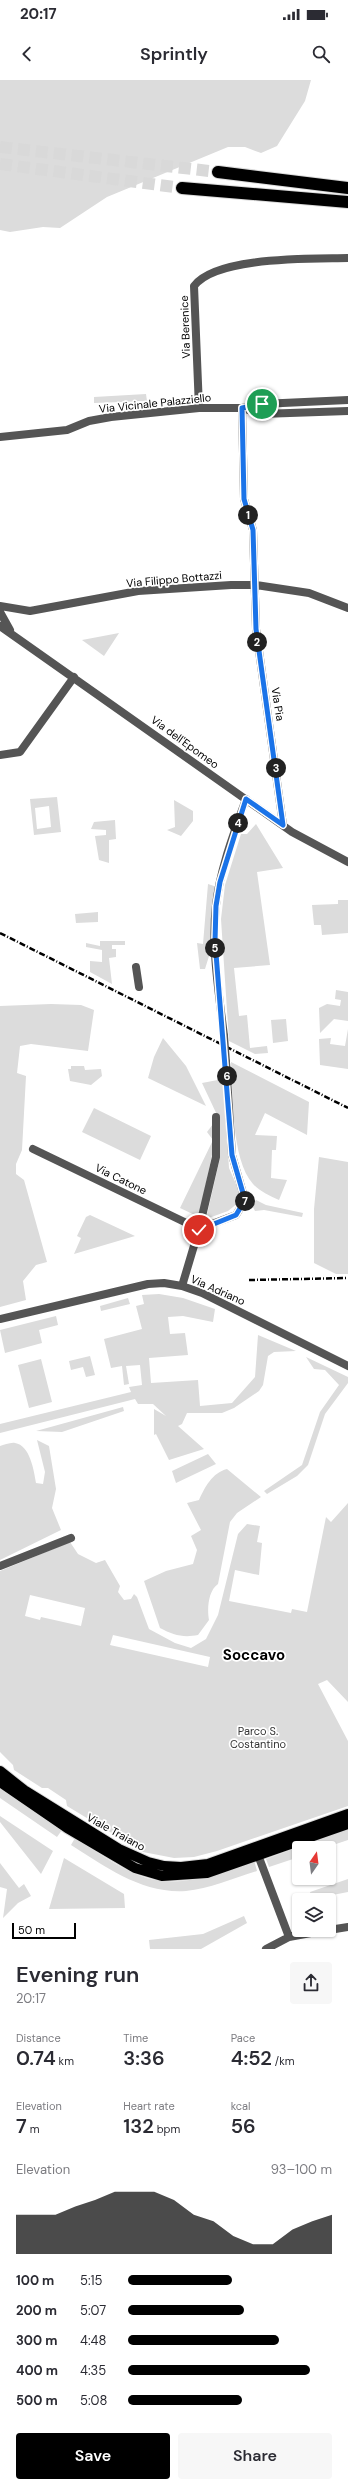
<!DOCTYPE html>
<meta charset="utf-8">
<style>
:root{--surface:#fff;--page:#f7f7f7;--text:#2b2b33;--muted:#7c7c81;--accent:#000}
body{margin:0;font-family:"DM Sans",sans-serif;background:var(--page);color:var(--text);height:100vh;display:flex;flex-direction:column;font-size:15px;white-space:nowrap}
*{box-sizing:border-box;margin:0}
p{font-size:13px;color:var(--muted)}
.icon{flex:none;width:22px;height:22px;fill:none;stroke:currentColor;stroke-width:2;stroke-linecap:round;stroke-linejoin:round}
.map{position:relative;height:1869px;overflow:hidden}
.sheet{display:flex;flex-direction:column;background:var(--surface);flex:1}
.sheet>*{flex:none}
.needle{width:26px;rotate:14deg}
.fabs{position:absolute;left:292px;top:1761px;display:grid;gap:8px}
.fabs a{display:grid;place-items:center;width:44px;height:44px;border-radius:4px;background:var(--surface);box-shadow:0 1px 3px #0004;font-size:20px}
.scale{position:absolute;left:12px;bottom:10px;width:64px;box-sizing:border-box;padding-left:4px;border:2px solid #000;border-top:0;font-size:11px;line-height:14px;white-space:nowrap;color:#000;-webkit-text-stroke:3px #fff;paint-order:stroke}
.pin{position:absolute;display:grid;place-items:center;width:34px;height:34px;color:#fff;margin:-17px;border:2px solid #fff;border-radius:50%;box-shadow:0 1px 4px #0007}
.km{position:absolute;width:20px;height:20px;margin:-10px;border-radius:50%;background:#222;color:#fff;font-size:11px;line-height:20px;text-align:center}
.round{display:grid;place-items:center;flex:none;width:42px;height:42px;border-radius:4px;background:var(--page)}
.headline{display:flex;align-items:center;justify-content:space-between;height:68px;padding:0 16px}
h1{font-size:22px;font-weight:600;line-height:30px}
.metrics{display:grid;grid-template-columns:repeat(3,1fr);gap:6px;height:68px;padding:4px 16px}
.metrics div{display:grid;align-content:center}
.metrics b{font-size:20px;font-weight:600}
.metrics small{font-size:11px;font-weight:400}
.metrics p{font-size:11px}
.chart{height:112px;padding:8px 16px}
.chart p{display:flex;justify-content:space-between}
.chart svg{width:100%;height:72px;margin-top:4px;fill:var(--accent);opacity:.7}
.button{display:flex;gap:8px;margin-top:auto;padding:8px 16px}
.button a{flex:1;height:46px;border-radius:4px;background:var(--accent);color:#fff;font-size:16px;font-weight:600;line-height:46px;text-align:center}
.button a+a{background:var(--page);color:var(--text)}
ul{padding:0 16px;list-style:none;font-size:13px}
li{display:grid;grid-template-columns:64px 48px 1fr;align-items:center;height:30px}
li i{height:10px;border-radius:5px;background:var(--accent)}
.status{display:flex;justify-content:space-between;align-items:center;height:28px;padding:0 20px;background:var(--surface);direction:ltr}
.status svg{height:11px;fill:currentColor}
header{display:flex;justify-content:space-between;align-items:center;height:52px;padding:0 16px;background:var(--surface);font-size:18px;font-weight:600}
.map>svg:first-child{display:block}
</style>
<div class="status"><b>20:17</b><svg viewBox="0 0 49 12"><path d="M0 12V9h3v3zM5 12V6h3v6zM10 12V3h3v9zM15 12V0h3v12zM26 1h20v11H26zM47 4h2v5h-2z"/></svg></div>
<header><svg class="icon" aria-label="back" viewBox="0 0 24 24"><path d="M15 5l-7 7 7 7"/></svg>Sprintly<svg class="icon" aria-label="search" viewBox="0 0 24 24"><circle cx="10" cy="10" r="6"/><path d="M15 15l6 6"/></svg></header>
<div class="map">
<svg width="348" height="1869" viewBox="0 0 348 1869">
<rect width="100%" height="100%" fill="#fff"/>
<path fill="#dcdcdc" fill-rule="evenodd" d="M0,0H311L305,21L277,66L261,73L245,67H228L107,117L60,148L43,147L10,152L0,150Z
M146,314L147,321L94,323V317Z
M119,553L104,576L82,560Z
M57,717L61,752L34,755L30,719ZM49,726L51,747L37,749L35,728Z
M174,720L193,731V741L181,756L167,750L175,747Z
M115,740L116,759L109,760V783L99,780L95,756L106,755V750L91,749L94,742Z
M256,744L283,788L257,792L270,885L234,888L239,936L247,935L250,968L267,966L268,973L255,974L229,961L221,839L225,805L241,754H247Z
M208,804L217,807L214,860L205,889H200L197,863L203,864Z
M338,820H348V853L322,855L321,845H314L312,825L338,824Z
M98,832V842L76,843L75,834Z
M100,861H125V865H112V869H116V877L109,878L112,904L90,892V881L102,882V870L86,867V863L100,866Z
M336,910L348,912V941L334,939L320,953L319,928L327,924L340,926L341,920L335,919Z
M51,924L81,925L94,930L88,971L31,964L20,966L17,993L26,996L22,1070L16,1084V1094L24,1100L47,1182L36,1185L23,1201L26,1220L0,1227V926Z
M286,939L288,961L273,963L271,940Z
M348,949V989L320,985L319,959L331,958L330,964L345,966Z
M163,958L186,986L206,1026L148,998L154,977Z
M231,982L309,1022L307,1055L265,1033L255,1055L277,1056L276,1070H272L271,1098L287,1100L279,1120C270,1116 259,1111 253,1104C231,1079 233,1015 231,982Z
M71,986H84L85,990L101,989L102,996L91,1005L70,1001L68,989H71Z
M223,999L229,1088L239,1111L238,1123L228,1131L206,1139L220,1078L218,1037L202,1003Z
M94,1028L151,1056L140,1080L82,1052Z
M213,1044L214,1065L199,1137L180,1128L213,1060L207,1052Z
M319,1077L348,1082V1194H336L314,1183V1129Z
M256,1120L266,1125L303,1133L302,1137L264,1130L255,1131L252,1125Z
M90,1135L135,1156L74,1174L81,1158L77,1156L86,1137Z
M159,1214L183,1218L215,1229L213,1242L183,1236L168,1237L170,1254L185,1253L188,1275L149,1278L151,1303L198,1300L200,1326L232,1323L255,1297L258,1255L296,1271L274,1272L268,1276L263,1305L259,1311L234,1328L222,1333H187L182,1344L178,1346L204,1369L169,1380L156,1354L154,1355V1329L166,1336L153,1324H138L135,1319L0,1353V1344L131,1312L129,1307L142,1305L140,1285L126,1286L129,1304L124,1305L122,1286L111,1288L104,1259L142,1249L136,1226L144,1224L142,1215Z
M128,1218L130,1224L101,1231L100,1226Z
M56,1236L58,1245L39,1250L42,1263L5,1273L0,1250Z
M90,1276L95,1295L86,1297L83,1287L71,1290L69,1281Z
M306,1277L348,1297V1303L325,1334L308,1385L297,1396L267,1414L264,1411L302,1385L320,1332L339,1305L325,1290L314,1289Z
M41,1279L52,1322L29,1328L18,1285Z
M123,1327L124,1331L62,1352L36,1351Z
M37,1360L49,1366L56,1409L52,1428L61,1450L0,1480V1366C4,1365 11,1362 15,1363C30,1365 34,1391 36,1403L43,1404L45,1392Z
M208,1374L216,1384L176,1403L172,1391Z
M227,1389L261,1417L237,1433L230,1442L218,1504C208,1511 207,1529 209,1540L198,1555C183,1558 173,1555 160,1548L144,1501L166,1491L193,1484L197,1470L191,1456L201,1450L187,1423L199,1420C205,1407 212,1393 227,1389Z
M348,1423V1622L327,1600L318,1604L348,1661V1726L217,1771L194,1777L174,1778L143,1772L67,1726L66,1720L48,1708H42L14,1690L13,1685L0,1672V1491L70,1462L78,1474L96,1483L105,1480L120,1506L118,1512L124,1520L131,1519L134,1514L137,1517L149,1549L175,1563L191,1568L206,1559L218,1535L238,1454L247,1444L260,1446L257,1462L262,1463L259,1495L235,1490L229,1521L291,1533L292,1529L307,1532L326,1437L331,1442ZM30,1515L85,1528L81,1546L41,1537L40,1540L25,1536ZM113,1555L210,1577L208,1587L110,1565Z
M0,1706L62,1750L57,1757L0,1718Z
M0,1736L53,1771L41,1794L0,1742Z
M348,1749V1760L324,1768H299V1777L269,1787L266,1779Z
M75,1758C95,1771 116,1786 138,1795C177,1811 218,1794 254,1780L257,1791C234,1798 209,1809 186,1811C142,1814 106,1787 71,1765Z
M64,1778L124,1814L125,1828L49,1829Z
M0,1783L19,1808L24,1804L31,1816L18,1823L3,1838L7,1809L0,1807Z
M348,1799V1812L312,1819L310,1812Z
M244,1836L247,1843L201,1869H150L149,1860L203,1854Z"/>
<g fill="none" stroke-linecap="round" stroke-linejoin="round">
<path stroke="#d9d9d9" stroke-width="12" stroke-dasharray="12 6" stroke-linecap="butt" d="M0,67L218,92
M0,84L182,108"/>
<g stroke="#dbdbdb" stroke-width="12">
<path id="major" d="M0,1691L24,1710L119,1769L148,1782L164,1786L181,1787L208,1784L348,1734
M0,1702L67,1748L135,1788L162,1796L207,1793L348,1744"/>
</g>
<g stroke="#dbdbdb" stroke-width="14">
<path id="highway" d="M218,92L348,108
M182,108L348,122"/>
</g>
<path stroke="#555" stroke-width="8" d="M199,328L194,206C216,176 312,179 348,178
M242,328L244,419L253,450L256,549L283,745
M242,328L261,334L348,331
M0,357L67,350L89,341L111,337L199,328H242L261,324L348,320
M0,526L30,531L138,511L231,505H256L309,513L348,528
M0,532L10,550
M0,546L292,752L348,782
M0,675L20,672L74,597
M136,887L139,907
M224,956C219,913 211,868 216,825C220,789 234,753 246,719
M33,1069L199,1149L216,1077V1037
M182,1206L199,1149L236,1135L245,1120L232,1075L226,982
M0,1239L148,1204L164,1203L182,1206L202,1213L348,1286
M0,1486L71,1458
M258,1775L289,1857
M329,1850L348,1847
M266,1869L289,1857L327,1850"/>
<use href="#major" stroke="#000" stroke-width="10"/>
<use href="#highway" stroke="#000" stroke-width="12"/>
<path stroke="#000" stroke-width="2.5" stroke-dasharray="6 2 1 2" stroke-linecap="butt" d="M0,853L348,1028
M249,1200L348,1198"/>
<path stroke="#555" stroke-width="8" d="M224,956L226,982"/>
</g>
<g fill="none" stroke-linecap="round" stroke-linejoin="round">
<g stroke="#fff" stroke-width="8">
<path id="route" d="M199,1150L236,1135L245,1120L232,1075L215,861L216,826L220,802L246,719L283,745L256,549L253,450L244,419L242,328L262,324"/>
</g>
<use href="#route" stroke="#1a73e8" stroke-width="5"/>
</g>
<g text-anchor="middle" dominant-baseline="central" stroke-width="3.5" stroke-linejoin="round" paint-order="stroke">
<g font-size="11" fill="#000" stroke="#fff">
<text transform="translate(185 247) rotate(-92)">Via Berenice</text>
<text transform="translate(155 323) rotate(-6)">Via Vicinale Palazziello</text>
<text transform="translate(174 499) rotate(-5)">Via Filippo Bottazzi</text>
<text transform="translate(278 624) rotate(81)">Via Pia</text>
<text transform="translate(185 662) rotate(36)">Via dell'Epomeo</text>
<text transform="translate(121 1099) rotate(26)">Via Catone</text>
<text transform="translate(218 1210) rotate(24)">Via Adriano</text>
<text transform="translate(116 1752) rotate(29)">Viale Traiano</text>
</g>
<g font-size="11" fill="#333" stroke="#fff">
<text x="258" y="1651">Parco S.<tspan x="258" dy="13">Costantino</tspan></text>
</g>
<g font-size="15" font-weight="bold" fill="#000" stroke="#fff">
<text x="254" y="1575">Soccavo</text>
</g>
</g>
</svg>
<div class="fabs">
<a><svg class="needle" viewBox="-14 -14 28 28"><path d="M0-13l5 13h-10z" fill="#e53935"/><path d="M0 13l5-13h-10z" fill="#7c7c81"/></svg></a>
<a><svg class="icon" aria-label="layers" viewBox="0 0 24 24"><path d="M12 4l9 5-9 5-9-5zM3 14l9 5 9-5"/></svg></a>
</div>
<div class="scale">50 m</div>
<div class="pin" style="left:262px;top:324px;background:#1e9e55"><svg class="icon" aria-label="arrive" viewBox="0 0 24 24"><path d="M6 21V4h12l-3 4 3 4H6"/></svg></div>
<div class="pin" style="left:199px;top:1150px;background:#d93025"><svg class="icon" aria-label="check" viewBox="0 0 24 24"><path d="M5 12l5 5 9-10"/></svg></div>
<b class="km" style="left:248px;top:435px">1</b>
<b class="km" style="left:257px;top:562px">2</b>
<b class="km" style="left:276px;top:688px">3</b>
<b class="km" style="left:238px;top:743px">4</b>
<b class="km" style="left:215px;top:868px">5</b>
<b class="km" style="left:227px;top:996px">6</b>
<b class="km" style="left:245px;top:1121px">7</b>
</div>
<section class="sheet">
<div class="headline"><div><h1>Evening run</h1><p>20:17</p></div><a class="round"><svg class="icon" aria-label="share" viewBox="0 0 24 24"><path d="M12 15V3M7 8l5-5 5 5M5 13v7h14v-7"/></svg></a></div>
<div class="metrics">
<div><p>Distance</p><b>0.74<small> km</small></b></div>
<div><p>Time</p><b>3:36</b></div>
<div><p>Pace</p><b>4:52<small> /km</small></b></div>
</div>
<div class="metrics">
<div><p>Elevation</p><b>7<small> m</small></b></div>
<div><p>Heart rate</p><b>132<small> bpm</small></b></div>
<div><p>kcal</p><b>56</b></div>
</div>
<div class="chart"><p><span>Elevation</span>93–100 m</p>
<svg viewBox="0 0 160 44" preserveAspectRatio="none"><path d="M0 44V20L10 20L20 20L30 15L40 11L50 6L60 6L70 6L80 11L90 20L100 24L110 33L120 38L130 38L140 29L150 24L160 20V44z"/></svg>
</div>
<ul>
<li><b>100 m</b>5:15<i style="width:51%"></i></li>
<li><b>200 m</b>5:07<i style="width:57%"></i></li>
<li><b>300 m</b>4:48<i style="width:74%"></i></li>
<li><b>400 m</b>4:35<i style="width:89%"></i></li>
<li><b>500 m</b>5:08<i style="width:56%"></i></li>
</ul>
<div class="button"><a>Save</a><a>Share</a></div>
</section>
